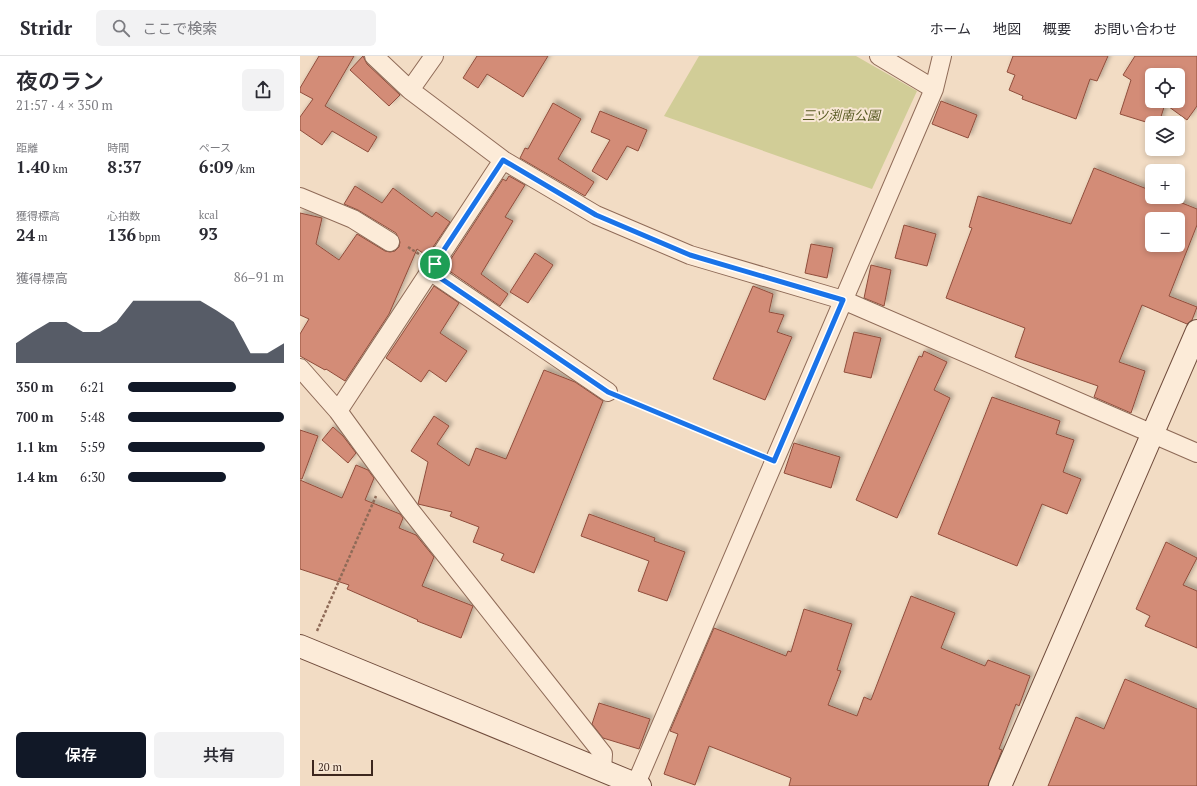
<!DOCTYPE html>
<html lang="ja">
<meta charset="utf-8">
<style>
:root{--surface:#fff;--page:#f2f2f3;--text:#2b2b33;--muted:#7c7c81;--line:#e1e1e2;--accent:#111827}
body{margin:0;font-family:"PT Serif","Noto Sans JP",serif;background:var(--page);color:var(--text);height:100vh;display:flex;flex-direction:column;font-size:15px;white-space:nowrap}
*{box-sizing:border-box;margin:0}
p{font-size:13px;color:var(--muted)}
.icon{flex:none;width:22px;height:22px;fill:none;stroke:currentColor;stroke-width:2;stroke-linecap:round;stroke-linejoin:round}
.map{position:relative;flex:1;overflow:hidden}
.drawer{display:flex;flex-direction:column;background:var(--surface);width:300px}
.drawer>*{flex:none}
.controls{position:absolute;left:845px;top:12px;display:grid;gap:8px}
.controls a{display:grid;place-items:center;width:40px;height:40px;border-radius:6px;background:var(--surface);box-shadow:0 2px 6px #0003;font-size:20px}
.scale{position:absolute;left:12px;bottom:10px;width:61px;box-sizing:border-box;padding-left:4px;border:2px solid #3d271e;border-top:0;font-size:11px;line-height:14px;white-space:nowrap;color:#3d271e;-webkit-text-stroke:3px #f8e7d5;paint-order:stroke}
.pin{position:absolute;display:grid;place-items:center;width:34px;height:34px;color:#fff;margin:-17px;border:2px solid #fff;border-radius:50%;box-shadow:0 1px 4px #0007}
.round{display:grid;place-items:center;flex:none;width:42px;height:42px;border-radius:6px;background:var(--page)}
.summary{display:flex;align-items:center;justify-content:space-between;height:68px;padding:0 16px}
h1{font-size:22px;font-weight:600;line-height:30px}
.metrics{display:grid;grid-template-columns:repeat(3,1fr);gap:6px;height:68px;padding:4px 16px}
.metrics div{display:grid;align-content:center}
.metrics b{font-size:17px;font-weight:600}
.metrics small{font-size:11px;font-weight:400}
.metrics p{font-size:11px}
.chart{height:112px;padding:8px 16px}
.chart p{display:flex;justify-content:space-between}
.chart svg{width:100%;height:72px;margin-top:4px;fill:var(--accent);opacity:.7}
.primary-button{display:flex;gap:8px;margin-top:auto;padding:8px 16px}
.primary-button a{flex:1;height:46px;border-radius:6px;background:var(--accent);color:#fff;font-size:16px;font-weight:600;line-height:46px;text-align:center}
.primary-button a+a{background:var(--page);color:var(--text)}
ul{padding:0 16px;list-style:none;font-size:13px}
li{display:grid;grid-template-columns:64px 48px 1fr;align-items:center;height:30px}
li i{height:10px;border-radius:5px;background:var(--accent)}
header{display:flex;align-items:center;gap:24px;box-sizing:border-box;height:56px;padding:0 20px;background:var(--surface);border-bottom:1px solid var(--line)}
header strong{font-size:19px}
nav{display:flex;gap:22px;margin-inline-start:auto;font-size:14px}
.search{width:280px;height:36px;background:var(--page);display:flex;align-items:center;gap:10px;box-sizing:border-box;padding:0 14px;border-radius:6px;color:var(--muted);font-size:15px}
main{display:flex;flex:1;min-height:0}
.map>svg:first-child{display:block}
</style>
<header>
<strong>Stridr</strong>
<div class="search"><svg class="icon" aria-label="search" viewBox="0 0 24 24"><circle cx="10" cy="10" r="6"/><path d="M15 15l6 6"/></svg>ここで検索</div>
<nav><a>ホーム</a><a>地図</a><a>概要</a><a>お問い合わせ</a></nav>
</header>
<main>
<section class="drawer">
<div class="summary"><div><h1>夜のラン</h1><p>21:57 · 4 × 350 m</p></div><a class="round"><svg class="icon" aria-label="share" viewBox="0 0 24 24"><path d="M12 15V3M7 8l5-5 5 5M5 13v7h14v-7"/></svg></a></div>
<div class="metrics">
<div><p>距離</p><b>1.40<small> km</small></b></div>
<div><p>時間</p><b>8:37</b></div>
<div><p>ペース</p><b>6:09<small> /km</small></b></div>
</div>
<div class="metrics">
<div><p>獲得標高</p><b>24<small> m</small></b></div>
<div><p>心拍数</p><b>136<small> bpm</small></b></div>
<div><p>kcal</p><b>93</b></div>
</div>
<div class="chart"><p><span>獲得標高</span>86–91 m</p>
<svg viewBox="0 0 160 44" preserveAspectRatio="none"><path d="M0 44V32L10 25L20 19L30 19L40 25L50 25L60 19L70 6L80 6L90 6L100 6L110 6L120 12L130 19L140 38L150 38L160 32V44z"/></svg>
</div>
<ul>
<li><b>350 m</b>6:21<i style="width:69%"></i></li>
<li><b>700 m</b>5:48<i style="width:100%"></i></li>
<li><b>1.1 km</b>5:59<i style="width:88%"></i></li>
<li><b>1.4 km</b>6:30<i style="width:63%"></i></li>
</ul>
<div class="primary-button"><a>保存</a><a>共有</a></div>
</section>
<div class="map">
<svg width="897" height="730" viewBox="0 0 897 730">
<defs>
<filter id="shadow"><feDropShadow dx="3.5" dy="-3.5" stdDeviation="2" flood-color="#0004"/></filter>
</defs>
<rect width="100%" height="100%" fill="#f2dcc4"/>
<path fill="#d1cd97" d="M399,0H556L617,35L572,133L364,60Z"/>
<path fill="#d38c77" stroke="#904e3c" fill-rule="evenodd" filter="url(#shadow)" d="M19,0H54L25,50L77,81L68,96L32,75L22,89L0,74V61L13,43L0,36V32Z
M63,0L67,8L100,39L89,50L50,14Z
M177,0H248L223,41L187,18L178,32L163,22Z
M713,0H808L797,25L790,23L776,63L722,43L723,40L709,34L715,19L707,16Z
M835,0H897V50L887,64L865,48L859,67H849L820,58L831,24L823,19ZM852,19H878V45H852Z
M641,45L677,59L668,82L632,68Z
M253,47L281,63L258,103L294,126L285,140L220,102L225,92L228,93Z
M300,55L347,74L338,95L327,90L307,124L292,115L310,84L291,76Z
M794,112L852,135V141H867L897,153V169L869,240L897,251L892,264L887,268L842,249L819,306L845,315L831,357L794,341L798,330L715,301L725,272L646,242L672,172L669,171L678,140L771,168ZM852,163H878V189H852Z
M209,120L225,129L205,161L213,165L181,218L208,238L200,250L145,212L203,123L206,125Z
M55,130L82,147L93,132L132,161L136,156L150,166L127,200L117,193L89,258L45,325L26,313L25,314L0,300V278L9,263L0,259V157L22,162L16,188L39,204L57,178L85,195L90,196L95,195L99,191L100,186L96,177L58,154L44,148Z
M604,169L636,178L627,210L595,202Z
M511,188L533,192L527,222L505,217Z
M235,197L253,209L228,247L210,236Z
M571,209L591,214L584,250L564,242Z
M134,230L159,247L140,277L167,295L146,326L129,314L121,326L86,302Z
M453,230L473,238L469,256L484,259L477,276L492,281L465,344L413,323Z
M554,276L581,282L571,322L544,316Z
M624,295L647,306L634,334L650,342L597,462L556,444L619,300L622,301Z
M244,314L275,326L303,345L234,517L201,504L204,498L173,486L179,471L150,460L152,456L118,448L128,406L111,395L134,360L149,370L137,388L169,410L176,392L206,403Z
M692,341L760,365L756,378L774,384L763,416L781,423L767,458L742,448L717,510L638,478Z
M33,371L43,380L56,397L48,407L22,384Z
M0,374L18,380L2,423H0Z
M494,387L540,401L531,432L484,417Z
M56,409L68,414L74,422L65,444L100,458L103,462L99,472L116,479L134,501L122,530L173,550L161,582L117,565L118,564L47,533L49,529L0,513V424L42,442Z
M289,458L355,482L354,485L385,496L367,545L338,535L349,505L281,480Z
M866,486L897,502L883,529L897,535V592L845,570L850,560L836,553Z
M611,540L655,557L641,592L685,610L688,604L730,620L719,650L716,648L699,693L702,694L688,730H489L491,722L409,690L395,729L364,718L378,678L370,675L414,572L486,600L488,595L491,596L504,553L552,568L537,614L541,615L528,649L557,660L564,641L571,644Z
M825,623L897,653V730H748L776,661L804,673Z
M299,647L350,663L339,693L303,682L292,668Z"/>
<g fill="none" stroke-linecap="round" stroke-linejoin="round">
<g stroke="#8f6b58" stroke-width="20">
<path id="street" d="M74,0L110,34L203,104L296,159L390,199L543,244L897,397
M579,0L634,33
M110,34L134,0
M0,141L53,163L90,186
M130,215L308,336
M0,312L38,355L110,454L303,698L302,714
M38,355L203,104
M335,730L634,33L642,0"/>
</g>
<g stroke="#704c3c" stroke-width="24">
<path id="secondary" d="M0,590L340,730
M700,730L897,275"/>
</g>
<path stroke="#8f6b58" stroke-width="2.5" stroke-dasharray="3 2" stroke-linecap="butt" d="M108,191L119,198
M325,343L457,398
M17,575L76,440"/>
<use href="#street" stroke="#fcebd8" stroke-width="18"/>
<use href="#secondary" stroke="#fcebd8" stroke-width="22"/>
</g>
<g fill="none" stroke-linecap="round" stroke-linejoin="round">
<g stroke="#fff" stroke-width="8">
<path id="route" d="M203,104L296,159L390,199L543,244L474,405L308,336L130,215Z"/>
</g>
<use href="#route" stroke="#1a73e8" stroke-width="5"/>
</g>
<g text-anchor="middle" dominant-baseline="central" stroke-width="4" stroke-linejoin="round" paint-order="stroke">
<g font-size="13" font-style="italic" fill="#585b23" stroke="#f8e7d5">
<text x="541" y="59">三ツ渕南公園</text>
</g>
</g>
</svg>
<div class="controls">
<a><svg class="icon" aria-label="locate" viewBox="0 0 24 24"><circle cx="12" cy="12" r="6"/><path d="M12 2v4M12 18v4M2 12h4M18 12h4"/></svg></a>
<a><svg class="icon" aria-label="layers" viewBox="0 0 24 24"><path d="M12 4l9 5-9 5-9-5zM3 14l9 5 9-5"/></svg></a>
<a>+</a>
<a>−</a>
</div>
<div class="scale">20 m</div>
<div class="pin" style="left:135px;top:208px;background:#1e9e55"><svg class="icon" aria-label="arrive" viewBox="0 0 24 24"><path d="M6 21V4h12l-3 4 3 4H6"/></svg></div>
</div>
</main>
